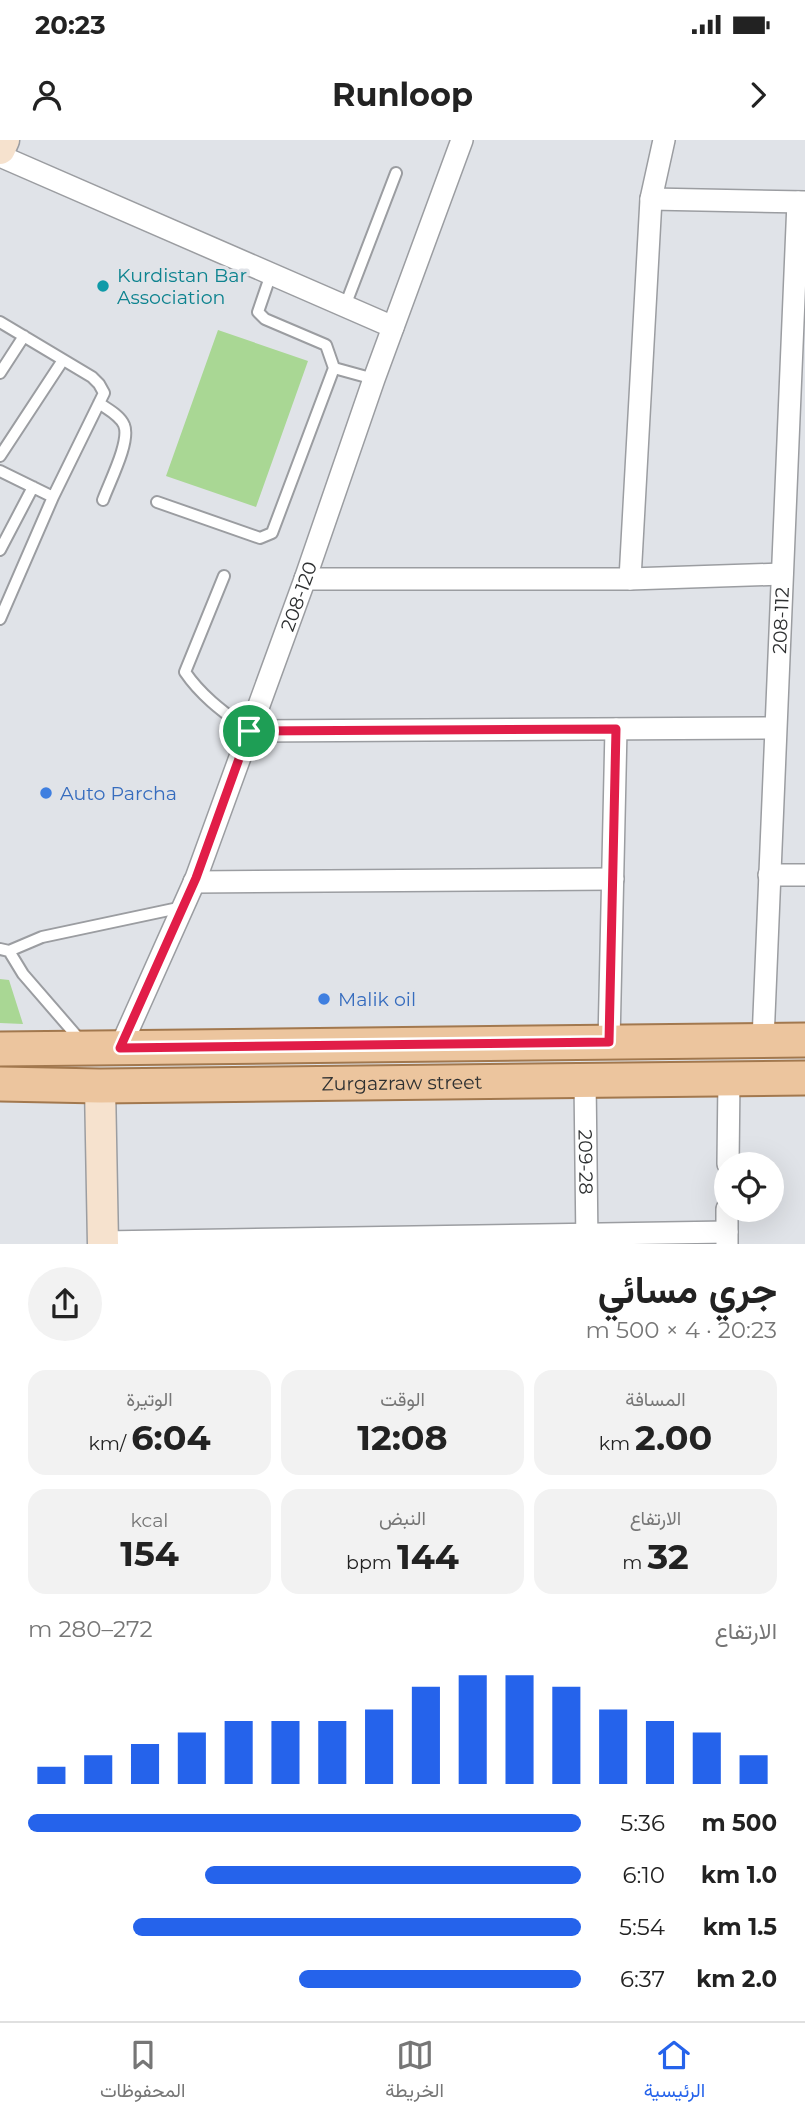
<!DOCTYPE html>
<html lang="ar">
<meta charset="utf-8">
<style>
:root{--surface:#fff;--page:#f2f2f2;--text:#222;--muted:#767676;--line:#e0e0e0;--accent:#2563eb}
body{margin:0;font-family:Montserrat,Vazirmatn,sans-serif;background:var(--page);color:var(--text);direction:rtl;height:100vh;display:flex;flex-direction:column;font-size:26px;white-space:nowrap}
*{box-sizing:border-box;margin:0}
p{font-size:23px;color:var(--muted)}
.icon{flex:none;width:38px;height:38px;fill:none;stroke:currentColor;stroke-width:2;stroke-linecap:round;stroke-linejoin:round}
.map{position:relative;height:1104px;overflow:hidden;direction:ltr}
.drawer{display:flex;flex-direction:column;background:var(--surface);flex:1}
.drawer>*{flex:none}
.fabs{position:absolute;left:714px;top:1012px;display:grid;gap:14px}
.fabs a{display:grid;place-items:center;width:70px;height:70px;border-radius:50%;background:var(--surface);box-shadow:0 7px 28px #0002;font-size:35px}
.pin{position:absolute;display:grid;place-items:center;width:60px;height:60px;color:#fff;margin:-30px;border:4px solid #fff;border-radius:50%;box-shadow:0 2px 7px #0007}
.round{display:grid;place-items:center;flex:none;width:74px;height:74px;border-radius:37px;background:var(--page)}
.headline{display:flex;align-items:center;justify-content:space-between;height:119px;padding:0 28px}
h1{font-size:38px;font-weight:700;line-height:52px}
.figures{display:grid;grid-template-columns:repeat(3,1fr);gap:10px;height:119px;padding:7px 28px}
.figures div{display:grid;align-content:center;border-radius:18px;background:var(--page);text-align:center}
.figures b{font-size:35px;font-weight:700}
.figures small{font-size:19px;font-weight:400}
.figures p{font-size:19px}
.chart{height:196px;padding:14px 28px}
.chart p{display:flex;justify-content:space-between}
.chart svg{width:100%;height:126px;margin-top:7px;stroke:var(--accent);stroke-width:6}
ul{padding:0 28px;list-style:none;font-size:23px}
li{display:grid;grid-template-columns:112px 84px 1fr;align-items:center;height:52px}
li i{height:18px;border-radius:9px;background:var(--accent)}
.status{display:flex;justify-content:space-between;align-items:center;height:49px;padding:0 35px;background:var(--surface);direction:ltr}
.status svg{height:19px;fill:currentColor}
header{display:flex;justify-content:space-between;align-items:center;height:91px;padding:0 28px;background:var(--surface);font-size:32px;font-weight:700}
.tabs{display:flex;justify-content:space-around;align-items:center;height:98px;border-top:2px solid var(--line);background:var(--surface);font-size:19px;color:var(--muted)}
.tabs a{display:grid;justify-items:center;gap:4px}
.tabs .current{color:var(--accent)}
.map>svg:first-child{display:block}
</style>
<div class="status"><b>20:23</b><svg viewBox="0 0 49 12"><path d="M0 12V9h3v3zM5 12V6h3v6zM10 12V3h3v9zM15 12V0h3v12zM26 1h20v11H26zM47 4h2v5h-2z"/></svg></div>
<header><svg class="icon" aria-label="forward" viewBox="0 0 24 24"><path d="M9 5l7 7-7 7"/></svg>Runloop<svg class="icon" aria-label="person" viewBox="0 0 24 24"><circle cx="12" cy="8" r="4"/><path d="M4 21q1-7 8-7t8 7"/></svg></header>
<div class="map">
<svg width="805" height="1104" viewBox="0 0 805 1104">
<rect width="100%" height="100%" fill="#e0e3e8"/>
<path fill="#a9d794" d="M218,190L308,221L256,367L166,336Z
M0,839L9,840L23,884L0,883Z"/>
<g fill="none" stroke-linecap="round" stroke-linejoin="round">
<g stroke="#9b9da1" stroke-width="14">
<path id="lane" d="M271,134L258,172L265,179L326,205L334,228L374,239
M345,166L396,33
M0,182L92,237L99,244L104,253L53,357L0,479
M0,233L24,196
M99,263C107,269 120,275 124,285C131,301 109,343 103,360
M0,316L63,220
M0,331L53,357
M157,362L260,398L272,393L334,228
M0,410L33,347
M224,436L185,532C202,557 225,573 249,591
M0,809L9,811L23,834L81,901
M9,811L42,797L183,767"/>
</g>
<g stroke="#9b9da1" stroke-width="24">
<g id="street">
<path d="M0,16L393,187"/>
<path d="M651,59L805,62"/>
<path d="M305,439H630L782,434"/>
<path d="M630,439L651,59L664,0"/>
<path d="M249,591L775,588"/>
<path d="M769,735H805"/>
<path d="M194,742L613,739"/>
<path id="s1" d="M763,900L798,62"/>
<path d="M609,902L616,589"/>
<path id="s2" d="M120,908L196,738L305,439L374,239L462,0"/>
<path id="s3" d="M585,940L587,1104"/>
<path d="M728,1024L729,939"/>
<path d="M103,1102L727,1092"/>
<path d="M727,1104V1069"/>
</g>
</g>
<g stroke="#9b9da1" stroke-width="33">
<path id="secondary" d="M0,9L4,0
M100,946L103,1104"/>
</g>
<g stroke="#a2784e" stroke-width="37">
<g id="primary">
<path d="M0,909L805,900"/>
<path id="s4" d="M0,944L100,946L805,938"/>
</g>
</g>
<use href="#lane" stroke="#fff" stroke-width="10"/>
<use href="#street" stroke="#fff" stroke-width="21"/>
<use href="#secondary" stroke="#f6e2ce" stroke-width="30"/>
<use href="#primary" stroke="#ecc59e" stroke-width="33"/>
</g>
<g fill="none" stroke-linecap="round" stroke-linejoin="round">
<g stroke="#fff" stroke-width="14">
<path id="route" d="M616,589L609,902L120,908L196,738L249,591Z"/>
</g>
<use href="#route" stroke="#e11d48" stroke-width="9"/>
</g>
<circle fill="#0f9aa8" stroke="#e0e3e8" stroke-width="2.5" cx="103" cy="146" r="7"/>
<g fill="#3f7fe0" stroke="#e0e3e8" stroke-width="2.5">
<circle cx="46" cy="653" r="7"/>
<circle cx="324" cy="859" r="7"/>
</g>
<g text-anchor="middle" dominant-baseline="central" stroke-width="7" stroke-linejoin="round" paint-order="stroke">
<g font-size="19" fill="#0d838f" stroke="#e0e3e8" text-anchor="start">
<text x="117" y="135">Kurdistan Bar<tspan x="117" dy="22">Association</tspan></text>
</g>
<g font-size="19" fill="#2e3031" stroke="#e0e3e8">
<text stroke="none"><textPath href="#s2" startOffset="486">208-120</textPath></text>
<text stroke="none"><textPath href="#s1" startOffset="420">208-112</textPath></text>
<text stroke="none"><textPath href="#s4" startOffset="402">Zurgazraw street</textPath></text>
<text stroke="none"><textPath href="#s3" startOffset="82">209-28</textPath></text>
</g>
<g font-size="19" fill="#366cbe" stroke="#e0e3e8" text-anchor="start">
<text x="60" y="653">Auto Parcha</text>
<text x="338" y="859">Malik oil</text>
</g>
</g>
</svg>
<div class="fabs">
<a><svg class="icon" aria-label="locate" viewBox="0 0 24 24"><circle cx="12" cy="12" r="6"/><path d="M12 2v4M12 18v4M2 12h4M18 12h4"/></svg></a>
</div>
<div class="pin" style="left:249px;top:591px;background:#1e9e55"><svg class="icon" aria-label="arrive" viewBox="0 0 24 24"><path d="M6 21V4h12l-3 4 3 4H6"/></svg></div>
</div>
<section class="drawer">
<div class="headline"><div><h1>جري مسائي</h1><p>20:23 · 4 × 500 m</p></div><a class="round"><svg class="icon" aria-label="share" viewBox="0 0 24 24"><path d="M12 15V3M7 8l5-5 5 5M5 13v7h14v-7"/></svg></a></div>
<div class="figures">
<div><p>المسافة</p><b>2.00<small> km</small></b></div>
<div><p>الوقت</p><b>12:08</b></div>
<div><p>الوتيرة</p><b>6:04<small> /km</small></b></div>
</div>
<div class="figures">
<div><p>الارتفاع</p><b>32<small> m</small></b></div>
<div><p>النبض</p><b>144<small> bpm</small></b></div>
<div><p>kcal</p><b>154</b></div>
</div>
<div class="chart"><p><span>الارتفاع</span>272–280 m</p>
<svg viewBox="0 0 160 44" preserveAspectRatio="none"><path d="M5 44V38M15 44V34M25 44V30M35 44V26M45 44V22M55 44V22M65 44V22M75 44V18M85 44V10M95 44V6M105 44V6M115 44V10M125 44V18M135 44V22M145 44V26M155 44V34"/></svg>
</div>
<ul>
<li><b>500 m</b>5:36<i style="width:100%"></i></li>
<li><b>1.0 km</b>6:10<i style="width:68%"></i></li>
<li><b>1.5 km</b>5:54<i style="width:81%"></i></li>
<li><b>2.0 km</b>6:37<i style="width:51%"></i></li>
</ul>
</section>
<nav class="tabs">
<a class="current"><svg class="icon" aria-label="home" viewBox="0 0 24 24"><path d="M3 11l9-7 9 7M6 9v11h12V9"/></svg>الرئيسية</a>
<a><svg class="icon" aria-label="map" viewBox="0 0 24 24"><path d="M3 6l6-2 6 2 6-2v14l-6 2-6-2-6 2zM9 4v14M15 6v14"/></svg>الخريطة</a>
<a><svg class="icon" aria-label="saved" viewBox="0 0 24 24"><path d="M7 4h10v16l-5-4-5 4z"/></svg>المحفوظات</a>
</nav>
